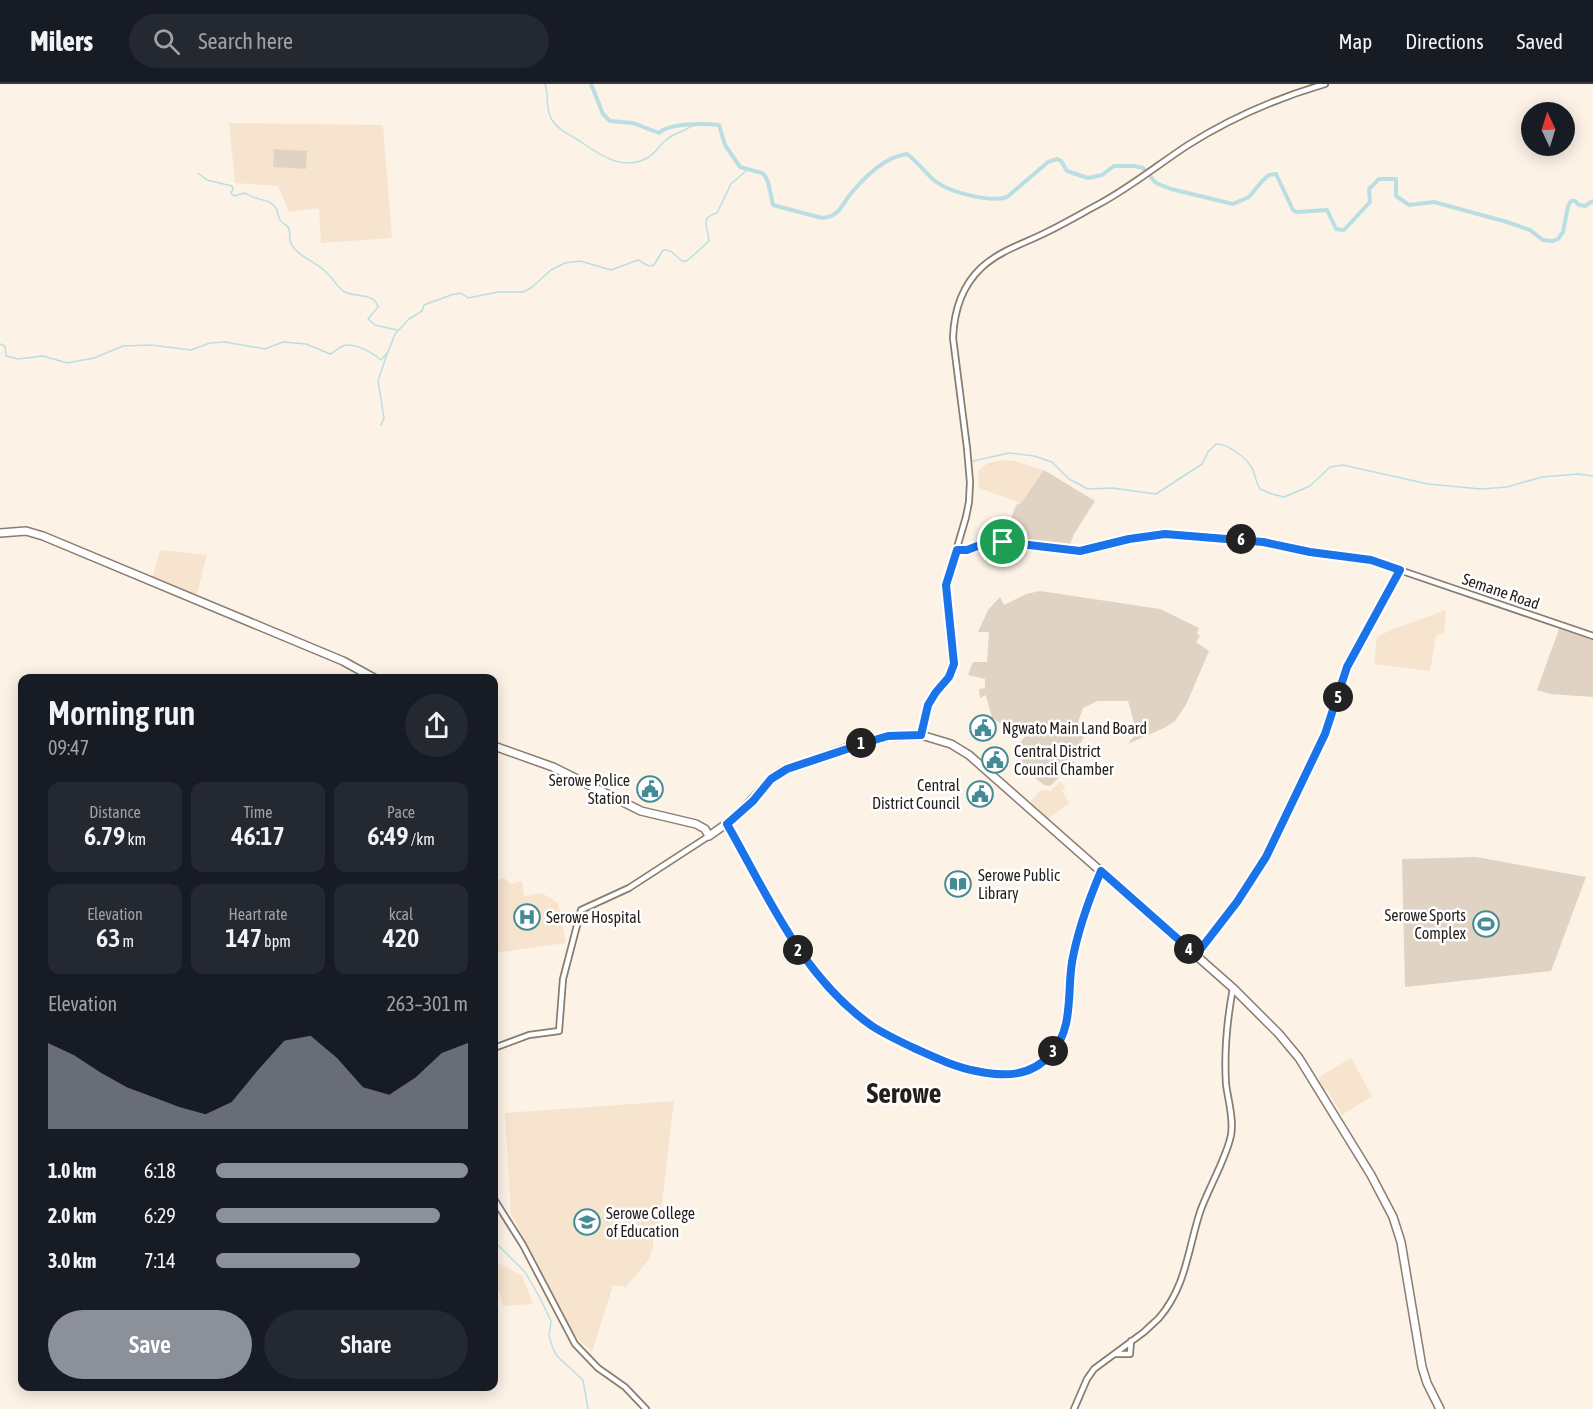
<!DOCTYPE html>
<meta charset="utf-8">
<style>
:root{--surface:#171b24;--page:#242831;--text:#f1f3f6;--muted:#9ea1a6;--line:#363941;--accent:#8c9099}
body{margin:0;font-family:"Asap Condensed",sans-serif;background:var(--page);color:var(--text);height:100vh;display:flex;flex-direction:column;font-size:22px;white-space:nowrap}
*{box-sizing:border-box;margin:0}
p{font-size:20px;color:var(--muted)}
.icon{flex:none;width:33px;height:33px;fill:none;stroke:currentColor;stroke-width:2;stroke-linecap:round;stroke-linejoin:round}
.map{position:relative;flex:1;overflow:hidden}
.side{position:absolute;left:18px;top:590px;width:480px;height:717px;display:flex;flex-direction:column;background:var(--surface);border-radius:12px;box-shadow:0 3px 15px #0003}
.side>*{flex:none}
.needle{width:39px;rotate:356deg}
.buttons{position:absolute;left:1521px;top:18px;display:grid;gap:12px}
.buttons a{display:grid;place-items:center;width:54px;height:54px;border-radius:50%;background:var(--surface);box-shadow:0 3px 15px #0003;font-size:30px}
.pin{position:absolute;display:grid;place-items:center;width:51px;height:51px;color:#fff;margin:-26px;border:3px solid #fff;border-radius:50%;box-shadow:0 2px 6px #0007}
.km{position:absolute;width:30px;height:30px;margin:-15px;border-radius:50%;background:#222;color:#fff;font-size:16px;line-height:30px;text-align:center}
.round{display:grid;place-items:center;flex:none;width:63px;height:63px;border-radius:32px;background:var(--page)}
.head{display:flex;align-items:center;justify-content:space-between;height:102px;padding:0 30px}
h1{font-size:33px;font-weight:600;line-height:45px}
.metrics{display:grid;grid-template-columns:repeat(3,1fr);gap:9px;height:102px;padding:6px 30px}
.metrics div{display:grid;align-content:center;border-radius:12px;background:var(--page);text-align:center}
.metrics b{font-size:26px;font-weight:600}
.metrics small{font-size:16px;font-weight:400}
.metrics p{font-size:16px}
.chart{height:168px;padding:12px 30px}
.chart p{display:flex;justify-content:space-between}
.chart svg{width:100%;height:108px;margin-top:6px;fill:var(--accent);opacity:.7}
.button{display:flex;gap:12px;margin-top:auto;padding:12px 30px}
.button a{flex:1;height:69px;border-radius:36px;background:var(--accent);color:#fff;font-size:24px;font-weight:600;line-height:69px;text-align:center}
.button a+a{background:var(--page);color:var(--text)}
ul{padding:0 30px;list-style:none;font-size:20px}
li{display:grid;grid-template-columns:96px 72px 1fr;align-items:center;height:45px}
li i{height:15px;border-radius:8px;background:var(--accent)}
header{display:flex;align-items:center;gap:36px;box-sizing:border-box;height:84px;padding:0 30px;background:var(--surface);border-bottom:2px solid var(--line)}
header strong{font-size:28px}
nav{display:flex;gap:33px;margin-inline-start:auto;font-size:21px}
.search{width:420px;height:54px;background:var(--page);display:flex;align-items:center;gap:15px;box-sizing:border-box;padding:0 21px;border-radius:33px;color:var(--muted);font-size:22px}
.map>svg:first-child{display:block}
</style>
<header>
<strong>Milers</strong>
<div class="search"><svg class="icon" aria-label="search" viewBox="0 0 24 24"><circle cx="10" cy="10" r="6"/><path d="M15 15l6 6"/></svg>Search here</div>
<nav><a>Map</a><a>Directions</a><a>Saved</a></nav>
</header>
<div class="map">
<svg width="1593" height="1325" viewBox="0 0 1593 1325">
<rect width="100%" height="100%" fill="#fdf2e6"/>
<path fill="#f7e4cf" d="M229,39L383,41L392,154L321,159L319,124L289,128L278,102L235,99Z
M1003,376L1014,377L1044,386L1021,419L979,404L978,388L980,385L988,379Z
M160,466L207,471L196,513L152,495Z
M1446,526L1444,548L1436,552L1430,587L1374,580L1377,553L1393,545Z
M1060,698L1066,703L1062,706L1069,719L1048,735L1029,719L1041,706L1050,707Z
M504,794L511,800L522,797L524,812L542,809L558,819L566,859L494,869V796Z
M1351,974L1372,1012L1342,1031L1327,1006H1324L1320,1000L1319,993Z
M674,1017L659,1145L653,1152V1164L648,1177L626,1203L613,1201L592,1268L575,1252L511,1130L505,1029Z
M499,1179L522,1192L533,1220L503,1222L500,1209L494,1207V1195Z"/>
<path fill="#e0d3c3" d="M274,65L307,67L306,85L273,83Z
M1044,386L1095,417L1074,450L1068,466L1004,454L1016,421L1021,419Z
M1040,507L1160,525L1199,544L1197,549L1200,552L1196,558L1209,567L1186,621L1175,637L1164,644L1123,662L1129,659L1137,648L1128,617H1098L1083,624L1078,638L1084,653L1078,663L1072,662L1068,675L1075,678L1050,702L1044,701L1018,680L1026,671L1018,662L1026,651L1012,639L1004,641L992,634L986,611L980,614L979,605L985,604V595L968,591L973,578H987L989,548H978L988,526L1000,513L1004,521L1026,510Z
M1559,545L1593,556V613L1550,610L1537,606Z
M1476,773L1586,793L1551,887L1405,903L1402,775Z"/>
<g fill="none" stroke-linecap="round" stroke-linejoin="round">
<path stroke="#b9dfe5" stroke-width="1.5" d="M545,0C549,12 545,25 552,36C559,47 570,50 581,58C601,72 624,88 649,73C655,69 659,62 665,57C673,49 684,48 693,41
M198,89L207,96L232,102L233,105L231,109L234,112L245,109C255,117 268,113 276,124C277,125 278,132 279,133C280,139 285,139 288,143C291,148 289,152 290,157C297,174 317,177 328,190C334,196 337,202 343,207C354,214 375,208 378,223L368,235L375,241L397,246
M0,260L5,262L6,272L18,275L43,272L67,279L94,274L123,262L151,261L191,266L210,259L225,258L265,265L283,258L306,260L330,270C335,268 338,264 343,262C354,258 373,269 381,276L388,268L395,250L409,235L422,227L424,221L451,211L461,209L468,214L498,208H523L531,204L551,186L565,179L580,177L611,186L638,176C644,178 646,184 654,181L663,166C672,165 675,172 682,177H687L709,157C708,142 699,134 717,129L731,100L747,86
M381,341L384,334L378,297L387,270
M973,377L1009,369L1034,372L1052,378L1069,395L1088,405L1112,404L1156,410L1202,380L1208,368L1216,360C1229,360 1247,374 1253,386C1255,392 1256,398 1260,405L1272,410L1284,413L1310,402L1330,383L1343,381L1428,400L1481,405L1507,403L1542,393L1578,390L1593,392
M494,1157L525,1188L540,1214L551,1237L549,1252L553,1265L558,1273L583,1296L588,1325"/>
<path stroke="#b9dfe5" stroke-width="4" d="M591,0L603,30L610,37L633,39L659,49C669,39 704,39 719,41L725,61L740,83L762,89L765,92L768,98L773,121L822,134C840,133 842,119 853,107C867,91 885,73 907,70C918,78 925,89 935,97C949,108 990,119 1007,113L1048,78L1057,75L1061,77L1067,87L1088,94L1102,91L1114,82H1134L1143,84L1156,99L1171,105L1233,120L1249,113L1263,96L1269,91L1276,90L1293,126L1296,128L1327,126L1336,145L1344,146L1370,118L1369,105L1379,95H1396V112L1409,121L1434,118L1507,138L1530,146L1543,156L1553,157L1558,155L1563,148L1568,122L1571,117H1575L1579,121L1585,122L1593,117"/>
<g stroke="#897d6f" stroke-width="8">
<path id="tertiary" d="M957,466H967L985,459L1003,458L1080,467L1129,455L1167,450L1252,456L1322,470L1370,476L1593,552
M921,651L928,621L936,608L949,593L954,580L946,501L966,433L969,418L970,398L967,364L953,254C954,227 961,203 981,184C1000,166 1026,159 1049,147C1067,138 1084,128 1101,119C1132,102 1159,80 1188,61C1231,34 1277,14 1325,0
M727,740C768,812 801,893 872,942C886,951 901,958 916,965C936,974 955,983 976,987C1003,993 1031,993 1051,970C1074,944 1067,909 1072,878C1078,849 1090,814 1101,787
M1196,871L1237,818L1266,773L1325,650L1347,583L1400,486
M494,964L529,951L559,947L563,895L581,826L629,804L709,752
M494,1115L523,1161L575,1260L598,1284L625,1303L646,1325
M1116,1270H1130L1131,1257
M1074,1325L1087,1295L1094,1285L1144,1248L1159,1234C1186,1203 1188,1165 1200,1128C1208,1105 1227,1073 1231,1051C1234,1035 1228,1016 1226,1000C1224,968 1227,936 1233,904"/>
</g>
<g stroke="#897d6f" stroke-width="10">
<path id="primary" d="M0,449L26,447L43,452L343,577L374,594
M494,662L553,683L641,727L696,740L705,745L709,752L736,733L771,695L782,687L849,663L888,653L921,651L951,660L969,671L1233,904L1279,950L1299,974L1371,1091L1393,1133L1401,1158L1422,1283L1427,1299L1440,1325"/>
</g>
<use href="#tertiary" stroke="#fff" stroke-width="4.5"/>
<use href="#primary" stroke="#fff" stroke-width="7"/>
</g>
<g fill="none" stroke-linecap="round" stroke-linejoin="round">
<g stroke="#fff" stroke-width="12">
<path id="route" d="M1165,450L1263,458L1310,468L1371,476L1400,486L1347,583L1325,650L1266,773L1237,818L1196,871L1101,787C1090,813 1077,850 1072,878C1067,909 1074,944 1051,970C1031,993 1004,993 976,987C955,983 936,974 916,965C901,958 886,951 872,942C802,893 768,812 727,740L753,717L771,695L787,685L871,657L888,652L921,651L928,621L936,608L949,593L954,580L946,501L957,466H967L985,459L1003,458L1080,467L1129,455Z"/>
</g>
<use href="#route" stroke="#1a73e8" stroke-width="8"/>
</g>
<defs>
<g id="civic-ring" transform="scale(1.35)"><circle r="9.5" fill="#fff" stroke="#458b95" stroke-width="1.5"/><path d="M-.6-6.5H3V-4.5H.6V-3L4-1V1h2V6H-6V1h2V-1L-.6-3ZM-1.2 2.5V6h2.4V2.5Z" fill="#458b95"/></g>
<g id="library-ring" transform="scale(1.35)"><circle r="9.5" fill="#fff" stroke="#458b95" stroke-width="1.5"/><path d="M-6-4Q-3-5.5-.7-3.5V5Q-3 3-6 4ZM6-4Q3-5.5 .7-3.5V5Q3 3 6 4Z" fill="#458b95"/></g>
<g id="hospital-ring" transform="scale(1.35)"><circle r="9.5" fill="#fff" stroke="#458b95" stroke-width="1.5"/><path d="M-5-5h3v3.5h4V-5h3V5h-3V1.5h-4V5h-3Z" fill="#458b95"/></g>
<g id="stadium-ring" transform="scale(1.35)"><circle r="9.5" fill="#fff" stroke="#458b95" stroke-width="1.5"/><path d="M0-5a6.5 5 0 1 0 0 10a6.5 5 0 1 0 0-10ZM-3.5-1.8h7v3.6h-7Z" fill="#458b95"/></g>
<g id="university-ring" transform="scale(1.35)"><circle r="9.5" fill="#fff" stroke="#458b95" stroke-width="1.5"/><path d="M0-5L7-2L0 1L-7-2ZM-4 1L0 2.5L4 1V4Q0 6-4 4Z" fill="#458b95"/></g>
</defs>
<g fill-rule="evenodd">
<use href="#civic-ring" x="983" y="644"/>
<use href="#civic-ring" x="995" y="676"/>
<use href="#civic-ring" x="650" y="705"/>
<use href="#civic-ring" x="980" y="710"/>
<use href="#library-ring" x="958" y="800"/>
<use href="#hospital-ring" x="527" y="833"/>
<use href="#stadium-ring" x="1486" y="840"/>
<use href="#university-ring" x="587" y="1138"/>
</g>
<g text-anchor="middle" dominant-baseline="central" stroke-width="5" stroke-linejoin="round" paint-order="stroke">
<g font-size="16" fill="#241f1a" stroke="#fff">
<text transform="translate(1501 507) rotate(19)">Semane Road</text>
</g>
<g font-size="16" fill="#241f1a" stroke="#fff" text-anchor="start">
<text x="1002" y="644">Ngwato Main Land Board</text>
<text x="1014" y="667">Central District<tspan x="1014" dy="18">Council Chamber</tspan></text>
<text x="630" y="696" text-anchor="end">Serowe Police<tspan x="630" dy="18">Station</tspan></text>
<text x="960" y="701" text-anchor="end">Central<tspan x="960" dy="18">District Council</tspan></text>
<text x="978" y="791">Serowe Public<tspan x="978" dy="18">Library</tspan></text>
<text x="1466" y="831" text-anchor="end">Serowe Sports<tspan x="1466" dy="18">Complex</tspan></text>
<text x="546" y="833">Serowe Hospital</text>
<text x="606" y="1129">Serowe College<tspan x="606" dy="18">of Education</tspan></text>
</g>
<g font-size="28" font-weight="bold" fill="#241f1a" stroke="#fff">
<text x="904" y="1009">Serowe</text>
</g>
</g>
</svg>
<div class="buttons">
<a><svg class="needle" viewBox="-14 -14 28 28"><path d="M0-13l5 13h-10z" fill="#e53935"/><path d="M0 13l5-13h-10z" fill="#9ea1a6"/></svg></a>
</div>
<div class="pin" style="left:1003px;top:458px;background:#1e9e55"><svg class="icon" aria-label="arrive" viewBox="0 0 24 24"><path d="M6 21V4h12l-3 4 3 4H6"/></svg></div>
<b class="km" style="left:861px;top:659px">1</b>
<b class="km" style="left:798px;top:866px">2</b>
<b class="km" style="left:1053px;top:967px">3</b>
<b class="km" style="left:1189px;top:865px">4</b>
<b class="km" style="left:1338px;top:613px">5</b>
<b class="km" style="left:1241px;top:455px">6</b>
<section class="side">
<div class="head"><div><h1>Morning run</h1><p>09:47</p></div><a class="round"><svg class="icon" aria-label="share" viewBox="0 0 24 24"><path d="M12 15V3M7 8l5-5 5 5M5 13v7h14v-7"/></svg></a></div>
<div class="metrics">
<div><p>Distance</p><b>6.79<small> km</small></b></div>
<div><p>Time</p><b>46:17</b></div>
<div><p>Pace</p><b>6:49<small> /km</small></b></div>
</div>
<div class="metrics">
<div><p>Elevation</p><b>63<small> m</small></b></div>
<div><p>Heart rate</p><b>147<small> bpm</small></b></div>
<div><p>kcal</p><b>420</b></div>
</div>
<div class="chart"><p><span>Elevation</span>263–301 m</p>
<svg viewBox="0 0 160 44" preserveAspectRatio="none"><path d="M0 44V9L10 14L20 21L30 27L40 31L50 35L60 38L70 33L80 20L90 8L100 6L110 15L120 27L130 30L140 23L150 13L160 9V44z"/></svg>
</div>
<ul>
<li><b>1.0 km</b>6:18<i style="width:100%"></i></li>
<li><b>2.0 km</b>6:29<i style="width:89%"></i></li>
<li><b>3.0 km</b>7:14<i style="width:57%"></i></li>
</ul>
<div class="button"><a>Save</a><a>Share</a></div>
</section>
</div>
